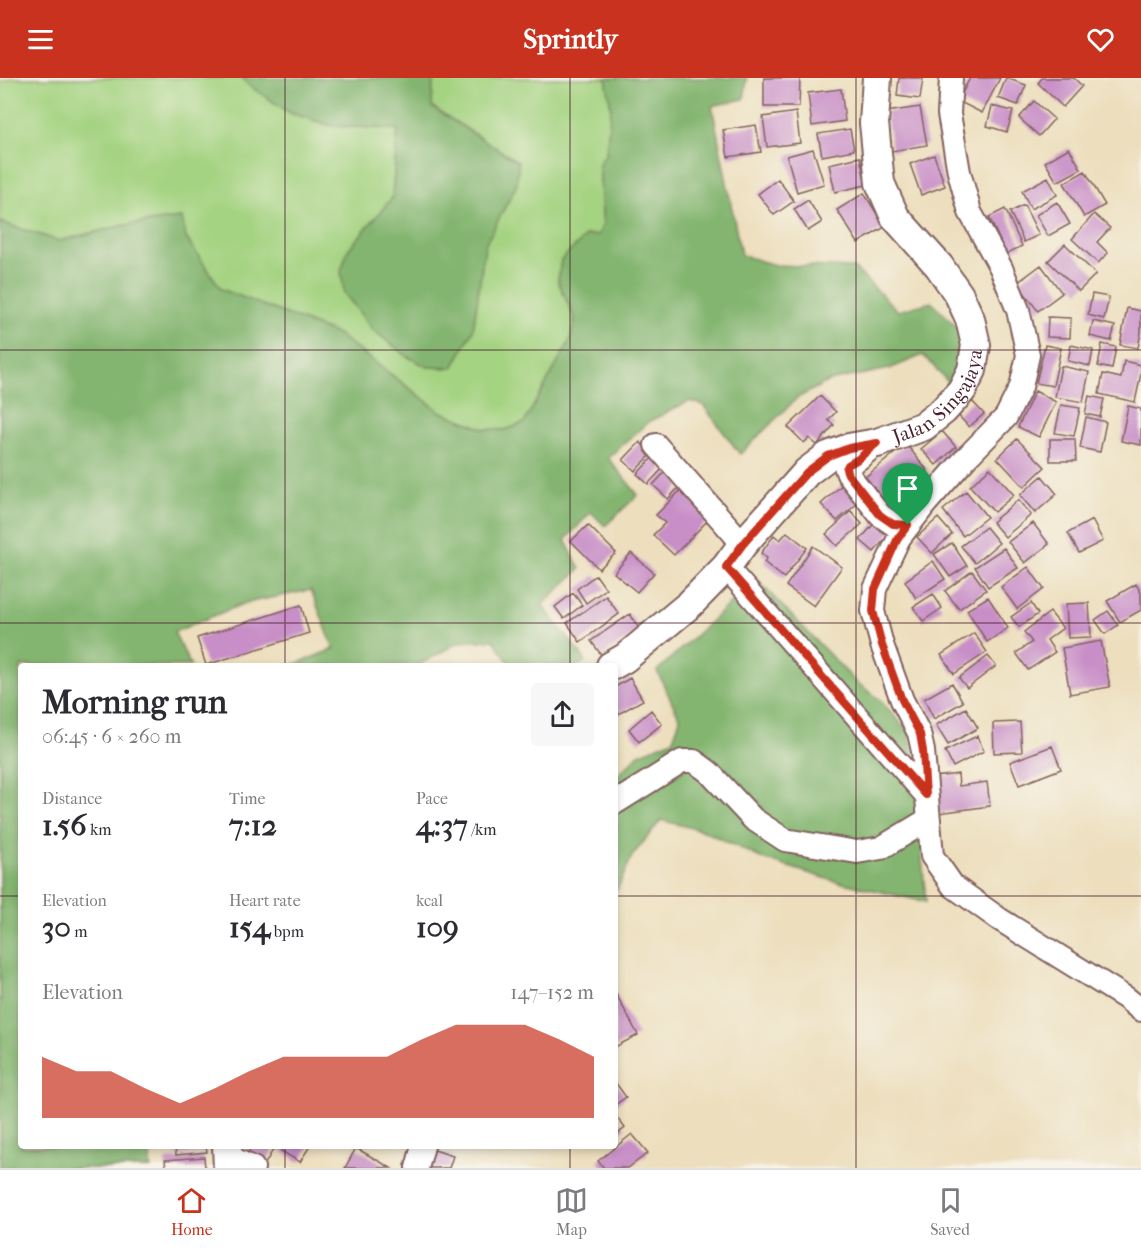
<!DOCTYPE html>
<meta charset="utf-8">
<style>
:root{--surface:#fff;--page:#f7f7f7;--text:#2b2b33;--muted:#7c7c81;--line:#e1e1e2;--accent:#c8321e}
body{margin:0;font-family:"IM FELL French Canon",serif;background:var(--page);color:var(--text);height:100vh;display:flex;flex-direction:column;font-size:22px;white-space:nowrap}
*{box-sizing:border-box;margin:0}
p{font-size:20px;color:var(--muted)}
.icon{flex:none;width:33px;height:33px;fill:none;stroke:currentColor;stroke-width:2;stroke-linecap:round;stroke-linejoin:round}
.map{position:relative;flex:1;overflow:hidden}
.sheet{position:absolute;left:18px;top:585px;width:600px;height:486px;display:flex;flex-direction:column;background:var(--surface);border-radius:6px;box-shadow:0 3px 9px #0003}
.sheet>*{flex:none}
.pin{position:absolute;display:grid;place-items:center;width:51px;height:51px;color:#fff;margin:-62px -26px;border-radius:50% 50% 50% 0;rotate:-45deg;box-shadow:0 0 6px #0007}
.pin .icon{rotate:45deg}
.round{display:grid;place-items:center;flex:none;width:63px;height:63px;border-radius:6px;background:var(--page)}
.headline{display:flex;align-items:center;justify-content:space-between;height:102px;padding:0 24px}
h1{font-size:33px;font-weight:700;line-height:45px}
.stats{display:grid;grid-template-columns:repeat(3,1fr);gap:9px;height:102px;padding:6px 24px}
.stats div{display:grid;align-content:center}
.stats b{font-size:30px;font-weight:700}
.stats small{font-size:16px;font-weight:400}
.stats p{font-size:16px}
.chart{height:168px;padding:12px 24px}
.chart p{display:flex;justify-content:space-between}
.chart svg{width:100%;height:108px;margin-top:6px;fill:var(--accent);opacity:.7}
header{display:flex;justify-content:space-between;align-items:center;height:78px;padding:0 24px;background:var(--accent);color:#fff;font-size:27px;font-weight:700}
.menu{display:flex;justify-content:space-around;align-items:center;height:84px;border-top:2px solid var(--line);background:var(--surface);font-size:16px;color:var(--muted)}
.menu a{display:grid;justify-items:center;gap:3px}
.menu .active{color:var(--accent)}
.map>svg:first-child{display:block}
</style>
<header><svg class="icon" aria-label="menu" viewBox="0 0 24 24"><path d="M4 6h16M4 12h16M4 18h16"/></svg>Sprintly<svg class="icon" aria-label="heart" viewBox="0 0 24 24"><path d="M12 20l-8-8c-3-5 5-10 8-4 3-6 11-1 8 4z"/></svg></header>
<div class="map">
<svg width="1141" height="1090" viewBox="0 0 1141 1090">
<rect width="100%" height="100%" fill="#f7f3e8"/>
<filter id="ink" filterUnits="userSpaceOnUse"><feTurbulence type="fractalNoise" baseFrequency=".0167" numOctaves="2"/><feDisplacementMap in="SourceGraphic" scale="12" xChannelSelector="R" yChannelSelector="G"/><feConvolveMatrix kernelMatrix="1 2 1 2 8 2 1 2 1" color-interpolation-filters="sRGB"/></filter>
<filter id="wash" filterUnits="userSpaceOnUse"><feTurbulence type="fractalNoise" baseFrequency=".008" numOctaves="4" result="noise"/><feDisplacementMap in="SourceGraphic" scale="24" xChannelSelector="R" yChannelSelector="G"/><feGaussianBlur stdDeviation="1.35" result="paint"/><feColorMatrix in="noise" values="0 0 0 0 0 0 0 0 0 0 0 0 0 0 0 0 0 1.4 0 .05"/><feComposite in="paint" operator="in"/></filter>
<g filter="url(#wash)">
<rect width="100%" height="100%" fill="#eddfbe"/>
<path fill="#a4d381" stroke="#777956" stroke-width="1.5" d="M11,0H243L247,6L290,35L333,48L398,51L392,120L348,172L428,289L452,290L473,252L485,167L517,106L518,84L432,29L433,0H606L611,30L606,76L599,86L603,147L598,157L561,182L558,202L575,242L570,263L524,345L505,352L484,351L441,334L337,256L221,211L186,160L181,140L125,147L59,163L0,144V5Z"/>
<path fill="#83b56f" stroke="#666a4d" stroke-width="1.5" d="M243,0H433L432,29L518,84L517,106L485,167L473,252L453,290L428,289L408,279L373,252L344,215L341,193L348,172L392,120L398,51L333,48L290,35L247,6Z
M606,0H747L744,21L712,28L741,177L775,187L854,190L898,233L931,224L961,253L963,286L950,306L923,277L889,291L829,303L797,320L740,376L703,327L689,323L648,344L608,380L638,417L605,448L591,434L565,462L580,491L542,527L586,583L578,588H511L494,562L459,564L417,588H290L334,571L311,512L245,525L174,554L191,588H21V1068H151L150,1087L151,1090H0V144L59,163L125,147L182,140L186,160L221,211L337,256L441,334L484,351L505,352L524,345L570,263L575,242L558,203L561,182L587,157H598L603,147L599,86L606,76L611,30Z
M758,503L856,604L879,621L909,654L922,727V781L926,824L834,803L763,781L704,753L661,742L632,778L617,812L615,809V700L639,676L673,662L680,641L657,593L726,529Z"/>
<g id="blocks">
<path fill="#c88ec7" d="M764,0H800L799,29H764Z
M899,0H923L920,21L897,18Z
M970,0H1000L982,35L958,23Z
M1006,0L1026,7L1018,27L998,20Z
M1042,0H1074L1082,8L1063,29L1038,5Z
M841,11L845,43L812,48L808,15Z
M1034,23L1054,41L1039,58L1019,40Z
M992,28L1013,33L1007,54L987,48Z
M920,29L927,67L892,73L886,34Z
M796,34L800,65L767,69L763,39Z
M756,47L761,74L728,79L723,52Z
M850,51L854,72L822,78L818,56Z
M1069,70L1081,91L1057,104L1045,84Z
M813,71L824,106L797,114L787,78Z
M934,77L945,108L921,117L910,86Z
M860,79L866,107L835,114L829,86Z
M1085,93L1105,127L1084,139L1064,105Z
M1048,99L1057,117L1031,131L1022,113Z
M778,101L794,123L774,137L758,116Z
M864,115L885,149L858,165L837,132Z
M808,122L822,144L808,153L794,131Z
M1057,124L1070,146L1048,158L1036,137Z
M1024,127L1039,157L1024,164L1010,134Z
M1005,131L1022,168L1006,176L989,139Z
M1094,136L1110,150L1097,164L1108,175L1098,185L1072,161Z
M1065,166L1096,196L1079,213L1048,183Z
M1041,187L1062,215L1038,233L1017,205Z
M1092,216L1109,219L1104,241L1088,237Z
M1127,230L1141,233V254L1138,270L1120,267Z
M1048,239L1071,240L1070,260L1047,259Z
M1093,243L1115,248L1111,263L1090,258Z
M1102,266L1116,269L1112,291L1098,288Z
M1045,267L1061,270L1053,308L1036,305Z
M1071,267L1093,272L1090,288L1068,283Z
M1124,283L1141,287V296L1135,324L1099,316L1103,296L1121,300Z
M1061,288L1089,294L1083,324L1055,319Z
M1035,313L1056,324L1039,359L1018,349Z
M820,318L836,334L828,342L834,347L817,367L809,360L804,365L788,349Z
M1089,318L1104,321L1100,339L1085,336Z
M972,323L984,336L969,349L957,336Z
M1061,327L1080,330L1074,358L1055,355Z
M1128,328L1141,331V367L1121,363Z
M1086,339L1106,344L1100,374L1080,370Z
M942,353L956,369L936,387L921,371Z
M1017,361L1045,389L1024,409L997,380Z
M1050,361H1075L1076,383H1050Z
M640,364L652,376L635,393L623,382Z
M906,366L927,392L885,425L864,400Z
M653,379L664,389L648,406L637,396Z
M990,390L1014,417L994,434L970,408Z
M667,392L682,406L668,421L653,407Z
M1042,398L1057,416L1035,435L1020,417Z
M844,405L860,423L837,443L821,426Z
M683,410L712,438L674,477L653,457L665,445L656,437Z
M966,413L987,439L963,458L943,432Z
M1018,422L1031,437L1005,459L992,444Z
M851,433L862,446L837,468L826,456Z
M938,440L952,456L932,475L917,459Z
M877,442L891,454L874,474L860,462Z
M1092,442L1103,463L1079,475L1068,455Z
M1033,445L1049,466L1025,485L1008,464Z
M588,447L616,475L599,491L571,463Z
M986,449L999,465L975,485L961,468Z
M787,454L807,470L784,500L764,484L767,480L761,475L774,457L780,462Z
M952,465L967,488L950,499L934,476Z
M813,468L842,489L814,528L786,508Z
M1004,470L1018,490L988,509L975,489Z
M631,475L654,495L637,514L614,495Z
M933,483L945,501L916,520L905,503Z
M1028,489L1044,511L1017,531L1001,509Z
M972,493L986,512L959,531L945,513Z
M596,497L606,511L586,525L577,511Z
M1136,506L1141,515V532L1120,544L1107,523Z
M573,515L582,527L564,541L555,529Z
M933,516L942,530L923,543L913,529Z
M606,518L619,536L580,564L567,545Z
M988,519L1008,550L987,564L967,532Z
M1031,525L1038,536L1019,549L1011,539Z
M1089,525L1091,559L1068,560L1066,526Z
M301,527L309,555L206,587L197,560Z
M1108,533L1118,547L1105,556L1095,542Z
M1050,534L1063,550L1047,562L1055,574L1028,592L1016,575L1032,564L1024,554Z
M630,536L640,552L602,578L591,563Z
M974,555L987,574L954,596L941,577Z
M1101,563L1110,609L1070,616L1062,570Z
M988,578L996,588L967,610L959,600Z
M630,600L643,622L615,638V609Z
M952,605L963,624L934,641L924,621Z
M966,630L978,650L948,667L936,647Z
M651,632L662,646L639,664L629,651Z
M1020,644L1022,674L994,675L993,645Z
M977,658L984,673L953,689L945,673Z
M1052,668L1061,691L1019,707L1010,684Z
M958,696L959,708L987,704L990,728L939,735L934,699Z
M615,914L638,957L615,969Z
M615,1004L626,1019L615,1027Z
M615,1037L625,1050L615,1058Z
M632,1056L648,1075L628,1090H604L598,1083Z
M175,1068H206L207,1074L176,1077Z
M252,1068H275L265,1086L247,1076Z
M284,1068H310L300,1084L281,1073Z
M356,1070L391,1090H345Z
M428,1070L453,1078L449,1090H422Z
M204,1079L205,1090H166L165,1082Z"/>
</g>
</g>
<g filter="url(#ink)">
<use href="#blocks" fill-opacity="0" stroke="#83625e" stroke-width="1.5"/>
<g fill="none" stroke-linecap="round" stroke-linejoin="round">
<g stroke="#83625e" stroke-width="26">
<path id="minor" d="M951,0L949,36L959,94L970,134L1001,190L1018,232L1028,277L1021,309L1006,339L966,380L926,425L899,460L875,511L873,533L882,567L902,622L919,655L923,673L932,778L953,808L999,841L1126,920L1141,932
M876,366L858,381L848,387L846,391L848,396L880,437L893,446L908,447
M656,367L743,466
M726,489L926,717
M615,725L682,683H694L709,694L753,741L785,762L857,774L881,770L929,741
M227,1078L253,1090
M417,1090L423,1068"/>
</g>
<g stroke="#83625e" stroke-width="32">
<g id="tertiary">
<path id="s1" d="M611,588L625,580L690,526L726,489L743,466L807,394L828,378L849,370L877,365L924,348L944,332L962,312L972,292L976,267L970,241L959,217L939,188L895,139L880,105L874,45L877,0"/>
<path d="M227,1068L228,1090"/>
</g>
</g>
<use href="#minor" stroke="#fff" stroke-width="22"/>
<use href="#tertiary" stroke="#fff" stroke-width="28"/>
</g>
</g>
<g fill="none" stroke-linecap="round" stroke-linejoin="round" filter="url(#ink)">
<g stroke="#fff" stroke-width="12">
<path id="route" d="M877,365L858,381L848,387L846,391L848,396L880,437L893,446L908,447L898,460L875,511L873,533L882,567L902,622L920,656L923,673L926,717L726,489L743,466L807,394L828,378L849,370Z"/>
</g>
<use href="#route" stroke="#c8321e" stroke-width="8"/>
</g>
<path fill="none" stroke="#4a1f2b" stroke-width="1.5" stroke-opacity="0.55" d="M285,0V588M570,0V588M856,0V1090M0,272H1141M0,545H1141M0,818H21M615,818H1141M285,1068V1090M570,1068V1090"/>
<g text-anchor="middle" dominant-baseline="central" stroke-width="4.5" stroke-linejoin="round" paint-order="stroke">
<g font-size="20" fill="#4a1f2b" stroke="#f7f3e8">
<text stroke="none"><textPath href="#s1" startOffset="436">Jalan Singajaya</textPath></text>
</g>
</g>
</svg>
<div class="pin" style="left:908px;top:447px;background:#1e9e55"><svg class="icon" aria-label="arrive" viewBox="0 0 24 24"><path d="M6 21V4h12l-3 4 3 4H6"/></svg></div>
<section class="sheet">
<div class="headline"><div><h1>Morning run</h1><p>06:45 · 6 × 260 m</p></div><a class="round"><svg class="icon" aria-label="share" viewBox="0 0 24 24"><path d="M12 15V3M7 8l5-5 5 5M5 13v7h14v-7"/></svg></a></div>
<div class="stats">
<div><p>Distance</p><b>1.56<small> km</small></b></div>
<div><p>Time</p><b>7:12</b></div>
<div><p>Pace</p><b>4:37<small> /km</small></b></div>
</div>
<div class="stats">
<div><p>Elevation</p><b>30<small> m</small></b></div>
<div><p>Heart rate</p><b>154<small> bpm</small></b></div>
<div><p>kcal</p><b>109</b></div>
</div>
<div class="chart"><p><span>Elevation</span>147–152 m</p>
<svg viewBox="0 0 160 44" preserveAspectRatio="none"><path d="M0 44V19L10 25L20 25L30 32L40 38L50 32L60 25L70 19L80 19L90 19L100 19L110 12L120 6L130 6L140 6L150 12L160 19V44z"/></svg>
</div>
</section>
</div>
<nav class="menu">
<a class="active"><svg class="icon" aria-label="home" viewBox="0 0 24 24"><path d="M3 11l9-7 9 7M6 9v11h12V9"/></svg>Home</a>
<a><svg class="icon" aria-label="map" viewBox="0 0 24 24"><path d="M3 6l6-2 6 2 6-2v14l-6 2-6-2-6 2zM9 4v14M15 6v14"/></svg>Map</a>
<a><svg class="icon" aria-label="saved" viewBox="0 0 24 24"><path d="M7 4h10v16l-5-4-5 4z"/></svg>Saved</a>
</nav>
